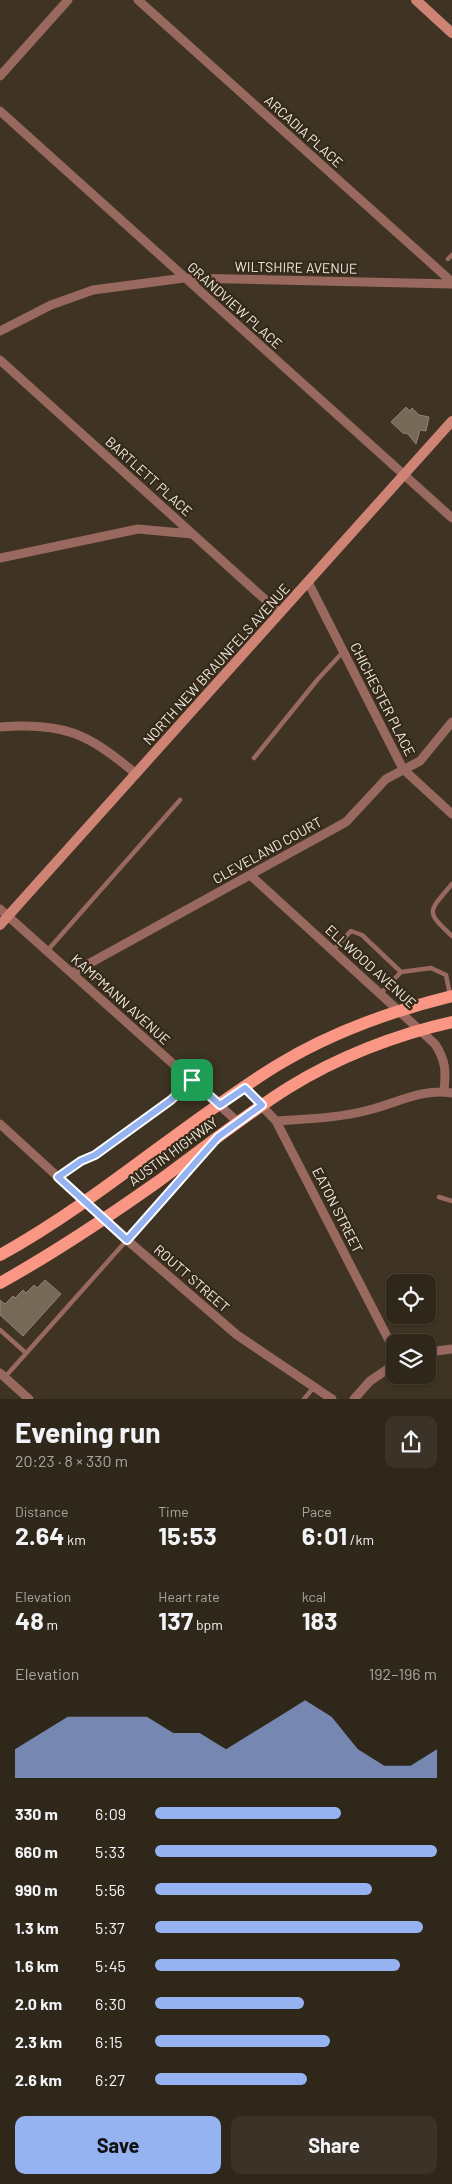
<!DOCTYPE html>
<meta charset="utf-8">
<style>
:root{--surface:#2f271a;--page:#3b3327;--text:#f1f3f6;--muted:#a7a5a2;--line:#4a4439;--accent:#95b2f1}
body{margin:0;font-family:Barlow,sans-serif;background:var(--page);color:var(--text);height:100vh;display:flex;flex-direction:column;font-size:19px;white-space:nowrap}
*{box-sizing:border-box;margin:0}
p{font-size:16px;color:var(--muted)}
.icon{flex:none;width:28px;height:28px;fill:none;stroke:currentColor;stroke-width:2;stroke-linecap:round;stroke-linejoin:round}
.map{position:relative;height:1399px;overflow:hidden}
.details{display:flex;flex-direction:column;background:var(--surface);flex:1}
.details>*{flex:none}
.fabs{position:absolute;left:386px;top:1274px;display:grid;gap:10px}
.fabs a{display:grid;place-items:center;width:50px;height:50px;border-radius:10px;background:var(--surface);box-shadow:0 1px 4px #0004,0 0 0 1px var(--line);font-size:25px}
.pin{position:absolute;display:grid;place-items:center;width:42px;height:42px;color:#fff;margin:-21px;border-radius:10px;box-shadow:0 2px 8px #0006}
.round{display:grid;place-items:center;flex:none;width:52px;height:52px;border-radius:10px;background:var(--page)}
.overview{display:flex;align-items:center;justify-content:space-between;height:85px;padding:0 15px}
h1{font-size:28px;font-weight:700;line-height:38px}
.metrics{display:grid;grid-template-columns:repeat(3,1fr);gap:8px;height:85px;padding:5px 15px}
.metrics div{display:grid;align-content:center}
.metrics b{font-size:25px;font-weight:700}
.metrics small{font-size:14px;font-weight:400}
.metrics p{font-size:14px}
.chart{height:140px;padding:10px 15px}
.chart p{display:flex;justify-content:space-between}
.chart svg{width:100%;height:90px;margin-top:5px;fill:var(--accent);opacity:.7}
.action{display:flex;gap:10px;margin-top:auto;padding:10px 15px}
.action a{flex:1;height:58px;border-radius:10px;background:var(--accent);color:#111;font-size:20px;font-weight:700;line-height:58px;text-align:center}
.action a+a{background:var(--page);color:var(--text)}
ul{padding:0 15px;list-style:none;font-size:16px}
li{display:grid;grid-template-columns:80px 60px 1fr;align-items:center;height:38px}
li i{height:12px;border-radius:6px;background:var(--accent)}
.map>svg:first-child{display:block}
</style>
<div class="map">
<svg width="452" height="1399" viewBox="0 0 452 1399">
<rect width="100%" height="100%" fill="#3f3423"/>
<path fill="#766957" stroke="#8f8270" d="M406,407L410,411L412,408L419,415L429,417L426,431L420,430L416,444L408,434L403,433L391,422Z
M45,1280L61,1294L23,1336L0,1315V1300L5,1304L13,1296L15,1298L23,1290L26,1293L34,1285L37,1288Z"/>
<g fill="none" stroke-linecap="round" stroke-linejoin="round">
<path stroke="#99685e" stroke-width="4.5" d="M448,259L452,255
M254,758L318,679L343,652
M452,884C429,912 424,910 452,936
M333,950L351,931L362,935L401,972
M47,951L180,800
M381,993L401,972L431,968L446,975L450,995
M58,1177L81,1161L95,1155L171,1100L192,1080
M439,1197L452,1201
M0,1330L26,1353
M5,1377L127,1240
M304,1399L314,1387"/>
<path stroke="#99685e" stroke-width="9" d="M138,0L452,282
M0,76L68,0
M0,111L452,518
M0,331L51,305L93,290L184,278L452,284
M0,360L280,613
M0,558L138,529L192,534
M308,582L403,769L452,814
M0,727C63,722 88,733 136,774
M250,875L435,1044C446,1061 446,1071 444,1091
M0,909L238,1122
M72,973L346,822L386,779L420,761L452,722
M245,1088L276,1121L395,1352
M276,1121C307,1119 339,1118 369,1110C397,1103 423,1088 452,1093
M0,1124L127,1240L237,1335L332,1399
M127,1240L206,1150
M428,1352L452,1349
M0,1373L29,1399
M354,1399L370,1381L395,1364"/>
<path stroke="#cf8374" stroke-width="10" d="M416,0L452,33
M0,925L452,421"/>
<path stroke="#fa9784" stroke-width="12" d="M0,1255C98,1201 181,1125 276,1066C330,1033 391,1011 452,996
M0,1283C54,1253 105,1219 156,1183C200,1151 242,1117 288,1088C336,1058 397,1034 452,1022"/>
</g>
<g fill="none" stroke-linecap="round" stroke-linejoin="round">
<g stroke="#fff" stroke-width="10">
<path id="route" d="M192,1080L220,1105L245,1088L262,1105L218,1137L127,1240L58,1177L81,1161L95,1155L171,1100Z"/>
</g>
<use href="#route" stroke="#95b2f1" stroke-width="6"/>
</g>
<g text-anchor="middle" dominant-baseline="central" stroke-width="4.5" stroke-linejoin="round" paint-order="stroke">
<g font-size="14" fill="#f0e9df" stroke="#352a19">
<text transform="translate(304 131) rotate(42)">ARCADIA PLACE</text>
<text transform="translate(296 267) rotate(1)">WILTSHIRE AVENUE</text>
<text transform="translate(235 305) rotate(42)">GRANDVIEW PLACE</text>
<text transform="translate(149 476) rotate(42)">BARTLETT PLACE</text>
<text transform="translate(216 664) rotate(-48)">NORTH NEW BRAUNFELS AVENUE</text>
<text transform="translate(383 699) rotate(63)">CHICHESTER PLACE</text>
<text transform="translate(267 850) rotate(-29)">CLEVELAND COURT</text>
<text transform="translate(371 966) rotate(42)">ELLWOOD AVENUE</text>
<text transform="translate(121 999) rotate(42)">KAMPMANN AVENUE</text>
<text transform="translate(173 1151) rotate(-36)">AUSTIN HIGHWAY</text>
<text transform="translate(338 1210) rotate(63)">EATON STREET</text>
<text transform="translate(192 1278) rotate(41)">ROUTT STREET</text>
</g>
</g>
</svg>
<div class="fabs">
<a><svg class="icon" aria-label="locate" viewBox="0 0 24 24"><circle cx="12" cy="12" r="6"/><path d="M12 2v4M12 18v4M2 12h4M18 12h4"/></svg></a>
<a><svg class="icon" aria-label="layers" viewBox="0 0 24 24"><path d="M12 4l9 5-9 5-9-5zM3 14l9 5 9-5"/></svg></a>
</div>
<div class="pin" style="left:192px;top:1080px;background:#1e9e55"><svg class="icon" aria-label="arrive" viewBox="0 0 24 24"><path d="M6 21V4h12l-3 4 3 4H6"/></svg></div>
</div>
<section class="details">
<div class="overview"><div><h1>Evening run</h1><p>20:23 · 8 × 330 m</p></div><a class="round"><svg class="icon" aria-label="share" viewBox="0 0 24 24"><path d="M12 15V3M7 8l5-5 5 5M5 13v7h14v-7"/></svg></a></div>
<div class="metrics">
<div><p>Distance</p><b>2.64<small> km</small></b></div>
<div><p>Time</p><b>15:53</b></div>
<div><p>Pace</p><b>6:01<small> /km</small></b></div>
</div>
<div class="metrics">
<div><p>Elevation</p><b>48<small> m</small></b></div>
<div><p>Heart rate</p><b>137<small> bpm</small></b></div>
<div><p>kcal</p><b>183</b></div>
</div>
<div class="chart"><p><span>Elevation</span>192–196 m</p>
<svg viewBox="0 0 160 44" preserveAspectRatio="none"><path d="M0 44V30L10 22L20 14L30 14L40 14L50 14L60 22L70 22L80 30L90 22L100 14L110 6L120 14L130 30L140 38L150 38L160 30V44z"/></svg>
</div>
<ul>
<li><b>330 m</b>6:09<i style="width:66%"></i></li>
<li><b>660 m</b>5:33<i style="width:100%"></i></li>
<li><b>990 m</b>5:56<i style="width:77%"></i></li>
<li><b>1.3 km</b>5:37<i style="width:95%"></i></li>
<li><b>1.6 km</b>5:45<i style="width:87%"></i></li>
<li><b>2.0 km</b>6:30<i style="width:53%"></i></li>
<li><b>2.3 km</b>6:15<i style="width:62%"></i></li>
<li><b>2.6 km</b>6:27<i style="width:54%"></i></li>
</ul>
<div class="action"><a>Save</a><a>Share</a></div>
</section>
